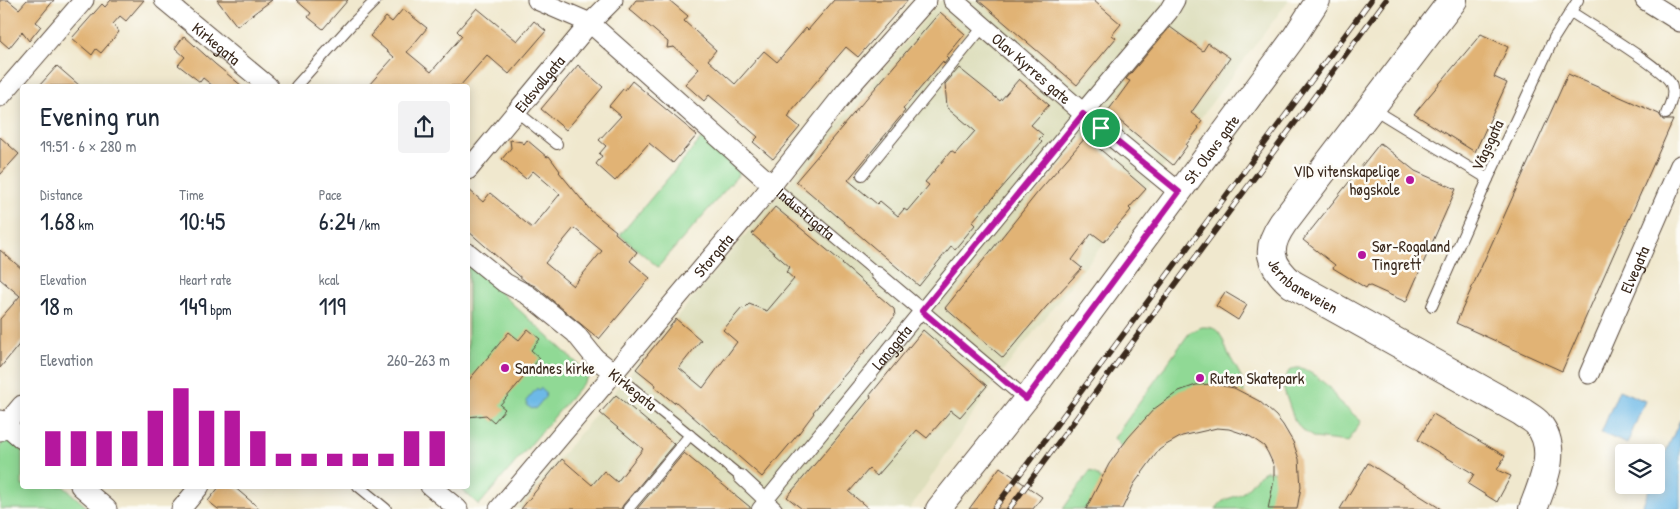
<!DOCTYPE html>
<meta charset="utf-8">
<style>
:root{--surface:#fff;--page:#f2f2f3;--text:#1f2937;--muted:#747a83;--accent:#b5179e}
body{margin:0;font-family:"Patrick Hand",sans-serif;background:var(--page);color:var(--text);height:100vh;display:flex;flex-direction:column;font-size:19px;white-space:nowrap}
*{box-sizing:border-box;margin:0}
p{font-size:16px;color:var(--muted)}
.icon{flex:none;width:28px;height:28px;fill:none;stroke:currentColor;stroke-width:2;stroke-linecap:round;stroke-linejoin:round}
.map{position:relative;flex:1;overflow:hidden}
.drawer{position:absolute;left:20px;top:84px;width:450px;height:405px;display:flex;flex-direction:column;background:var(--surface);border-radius:5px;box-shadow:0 2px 12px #0003}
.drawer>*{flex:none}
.fabs{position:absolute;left:1615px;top:444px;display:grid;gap:10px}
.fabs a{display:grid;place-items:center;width:50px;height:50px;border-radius:5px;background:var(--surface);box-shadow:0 2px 12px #0003;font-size:25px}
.pin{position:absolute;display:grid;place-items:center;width:42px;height:42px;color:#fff;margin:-21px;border:2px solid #fff;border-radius:50%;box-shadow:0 1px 5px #0007}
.round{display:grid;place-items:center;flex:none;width:52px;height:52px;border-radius:5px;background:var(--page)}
.headline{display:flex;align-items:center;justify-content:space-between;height:85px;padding:0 20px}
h1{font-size:28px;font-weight:600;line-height:38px}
.stats{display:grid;grid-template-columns:repeat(3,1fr);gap:8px;height:85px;padding:5px 20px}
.stats div{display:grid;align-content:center}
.stats b{font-size:25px;font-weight:600}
.stats small{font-size:14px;font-weight:400}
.stats p{font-size:14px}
.chart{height:140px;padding:10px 20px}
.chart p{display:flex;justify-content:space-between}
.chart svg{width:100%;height:90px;margin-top:5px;stroke:var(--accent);stroke-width:6}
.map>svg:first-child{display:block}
</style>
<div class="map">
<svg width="1680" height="509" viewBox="0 0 1680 509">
<rect width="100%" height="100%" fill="#fdfcf7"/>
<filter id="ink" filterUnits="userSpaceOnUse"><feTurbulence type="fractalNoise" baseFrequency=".02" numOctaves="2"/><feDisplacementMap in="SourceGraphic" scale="10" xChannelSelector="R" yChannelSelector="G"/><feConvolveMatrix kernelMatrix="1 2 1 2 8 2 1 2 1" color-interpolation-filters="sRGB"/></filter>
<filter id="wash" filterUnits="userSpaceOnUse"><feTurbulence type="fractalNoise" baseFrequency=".0096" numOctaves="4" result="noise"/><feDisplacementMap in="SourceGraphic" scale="20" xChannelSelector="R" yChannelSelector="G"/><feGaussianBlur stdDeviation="1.12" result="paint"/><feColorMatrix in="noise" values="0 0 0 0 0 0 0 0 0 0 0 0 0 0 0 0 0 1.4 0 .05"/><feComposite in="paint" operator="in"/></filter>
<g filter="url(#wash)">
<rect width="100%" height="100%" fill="#f0e8ce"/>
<path fill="#dddebc" d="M941,0H1289L1150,185L992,385L910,509H517Z"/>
<path fill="#90d995" stroke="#66825a" d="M702,138L740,173L658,267L620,235Z
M468,263L590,375L479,505L458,486H468Z
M1202,327C1208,327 1215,327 1219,333C1223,338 1225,346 1227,351C1235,368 1244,375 1244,394L1123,449L1114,438L1190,332Z
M1295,368H1302L1316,376L1330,388L1337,400L1361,421L1348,442L1314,438L1301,429L1294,419L1283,387L1285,378L1289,371Z
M7,437L22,451V486H63L89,509H0V446Z
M1090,471C1105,477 1108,495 1113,509H1063Z
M1266,471H1273L1278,475L1272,509H1216C1224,496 1231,500 1242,493C1251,487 1255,476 1266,471Z"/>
<path fill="#6db9e7" stroke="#547282" d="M537,388L539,390L540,388L546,393L544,395L546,396L535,409L533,408L532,409L526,405L528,403L526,401Z
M1619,390L1645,401L1627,444L1601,433Z
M1680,420V509H1641L1651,485H1656V474Z"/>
<g id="blocks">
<path fill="#e1b374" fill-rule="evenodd" d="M0,0H8L19,9L27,0H54L36,22L41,26L29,41L22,32L9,48L0,40Z
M111,0H144L126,21L120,16L113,24L119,32L101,53L96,49L92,55L72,38L102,4L105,7Z
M217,0H272L237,26Z
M296,0H348L323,29L308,17L311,13Z
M636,0H669L688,16L684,21L716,50L708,60L735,84L764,51L777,62L806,28L808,30L834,0H908L858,57L846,47L792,110L788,117L800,127L773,159L753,142L758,137L709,95L704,101L685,84L699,69L674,47L667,48L668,42L629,9Z
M978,0H1093L1121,24L1112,35L1116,38L1077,85Z
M477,8L517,41L534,21L546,31L509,74L487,55L460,86H368L394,57L370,36L386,17L392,22L403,9L427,28L407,52L431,72L462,36L457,31Z
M940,12L965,34L946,57L948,59L944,64L943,61L903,109L905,111L848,180L877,204L880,201L898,216L904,209L907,211L929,185L925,182L951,151L955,154L975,131L947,107L945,84L959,68L1000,101L1019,79L1049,105L1031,125L1043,135L1039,139L1042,142L972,222L975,225L955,249L951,246L919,286L796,181Z
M1170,27L1203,51L1208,43L1230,58L1191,113L1202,121L1198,127L1199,128L1186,145L1187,146L1173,165L1108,111L1130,81L1126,79Z
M1481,34L1508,47L1494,77L1507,83L1475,152L1414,114Z
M184,36L215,64L242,86H213L203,78L200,82L178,65L185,57L175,48Z
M578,65L603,87L566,130L541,109Z
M57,66L80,86H39Z
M1568,74L1659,114L1663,120H1673L1562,371L1456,323Z
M632,81L697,135L673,163L649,143L615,181L596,164L602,156L599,154L606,146L599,140L621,116L609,106L623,89L625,90Z
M0,137L19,154L0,175Z
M1086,137L1146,189L1129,208L1131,210L1104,242L1092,233L1072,260L1082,268L1046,307L1003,358L945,308L1038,192Z
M510,140L522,142L524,144L527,140L547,157L549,156L560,171L559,172L591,211L616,231L615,233L637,252L630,261L650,278L599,339L535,286L526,282L468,231V189L483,202L490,193L532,228L560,194L533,171L526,179L502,159L511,148ZM574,228L602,251L573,286L545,263Z
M1380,143L1415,171L1456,189L1406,302L1368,285L1366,288L1333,268L1335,265L1303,240Z
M775,207L843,263L842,264L894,309L895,316L813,412L814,413L799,433L762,477L675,401L674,403L655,387L656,385L636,369L676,319L701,340L679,368L703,388L737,342L723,330L742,308L744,309L749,304L767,311L794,279L786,272L790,267L752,234Z
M0,250L22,269V341L0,368V319L20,296L0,279Z
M1225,292L1247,305L1238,320L1216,306Z
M528,329L540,339L531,350L540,358L500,405L505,409L494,422L486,415L468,417V381L509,332L519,340Z
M923,330L987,386L960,417L951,410L927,438L917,430L877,476L869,469L849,492L869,509H802L787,497L858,413L871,397L870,395Z
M1213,384L1234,388L1259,401L1276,416L1283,425L1293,442L1299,459L1301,487L1297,509H1268L1274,480V466L1268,453L1264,446L1251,437L1241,433L1229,429L1217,428L1182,436L1166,445L1159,450L1134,484L1122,509H1086L1109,464L1128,438L1154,409L1179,391L1196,385Z
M616,395L674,444L623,505L621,509H521L562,459L592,485L604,471L617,482L643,449L600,413Z
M1433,414L1505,456L1497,470L1511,476L1497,502L1468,484L1474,474L1418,440Z
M684,453L750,507V509H637Z
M1368,463L1441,509H1340Z
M1000,467L1042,497L1033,509H969Z
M220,486H233L260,509H218L208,501Z"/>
</g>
</g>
<g filter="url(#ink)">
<use href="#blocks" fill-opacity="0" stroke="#564638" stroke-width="1"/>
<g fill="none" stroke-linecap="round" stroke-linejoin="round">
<g stroke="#564638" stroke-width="12">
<g id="service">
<path d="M1571,12C1589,24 1665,69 1671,84C1675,95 1670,104 1666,114"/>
<path d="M296,86L351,25L376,0"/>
<path d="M1372,108L1488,179"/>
<path d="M516,111L557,144"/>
<path d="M862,175L983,27"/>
<path id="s1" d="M772,185L878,274"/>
<path d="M1432,306L1488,179L1554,38L1578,0"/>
<path d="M614,373L741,477"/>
<path d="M358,486L386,509"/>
<path d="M628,509L690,435"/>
</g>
</g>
<g stroke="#564638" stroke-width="16">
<g id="pedestrian">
<path d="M878,274L1026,399"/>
<path d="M741,477L775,509"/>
<path id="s2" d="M759,509L1083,113"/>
</g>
</g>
<g stroke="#564638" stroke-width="21">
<g id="minor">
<path id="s3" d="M164,0L268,86"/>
<path d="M537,0L590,23L772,185"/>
<path id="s4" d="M953,0L1083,113L1179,192"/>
<path d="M1645,0L1680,22"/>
<path d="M0,97L84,0"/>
<path d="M1083,113L1168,12L1175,0"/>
<path id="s5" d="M468,170L590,23L613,0"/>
<path d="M468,253L505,283L528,295L575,333L595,358L614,373"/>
<path id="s6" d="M1589,374L1680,165"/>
<path d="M0,420L22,439"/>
<path d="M0,431L22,405"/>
<path d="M80,486L107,509"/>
<path d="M430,486L458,509"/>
<path d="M181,509L200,486"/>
<path id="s7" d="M499,509L764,195L846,91L927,0"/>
</g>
</g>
<g stroke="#564638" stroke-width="26">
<g id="tertiary">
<path id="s8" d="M938,509L1026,399L1293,39L1318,0"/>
</g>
</g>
<g stroke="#564638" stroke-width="30">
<g id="primary">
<path id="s9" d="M1453,0L1283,223C1265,249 1269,264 1292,284L1522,412C1527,416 1534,419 1538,424C1559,449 1543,482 1533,509"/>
</g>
</g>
<use href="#service" stroke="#fff" stroke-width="10"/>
<use href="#pedestrian" stroke="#fff" stroke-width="14"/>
<use href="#minor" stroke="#fff" stroke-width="19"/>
<use href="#tertiary" stroke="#fff" stroke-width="24"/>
<use href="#primary" stroke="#fff" stroke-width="28"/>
<g stroke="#3b2a1e" stroke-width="5.5">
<path id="rail" d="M994,509L1371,0
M1009,509L1386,0"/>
</g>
<use href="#rail" stroke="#fdfcf7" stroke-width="4" stroke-dasharray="11" stroke-linecap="butt"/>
</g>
</g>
<g fill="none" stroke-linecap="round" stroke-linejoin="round" filter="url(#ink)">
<g stroke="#fff" stroke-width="10">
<path id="route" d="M1083,114L1179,192L1026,399L922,311Z"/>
</g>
<use href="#route" stroke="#b5179e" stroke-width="6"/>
</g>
<g fill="#b5179e" stroke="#fdfcf7" stroke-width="2">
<circle cx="1410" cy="180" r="5"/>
<circle cx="1362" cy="255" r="5"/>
<circle cx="505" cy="368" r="5"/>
<circle cx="1200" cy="378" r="5"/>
</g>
<g text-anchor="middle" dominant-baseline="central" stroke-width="5" stroke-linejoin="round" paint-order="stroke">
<g font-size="16" fill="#3b2a1e" stroke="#fdfcf7">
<text stroke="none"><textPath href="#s3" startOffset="68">Kirkegata</textPath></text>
<text stroke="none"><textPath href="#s4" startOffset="104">Olav Kyrres gate</textPath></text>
<text stroke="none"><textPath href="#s5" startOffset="112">Eidsvollgata</textPath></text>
<text transform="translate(1487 145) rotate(-65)">Vågsgata</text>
<text stroke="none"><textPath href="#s8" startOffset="452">St. Olavs gate</textPath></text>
<text stroke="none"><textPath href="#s1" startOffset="44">Industrigata</textPath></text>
<text stroke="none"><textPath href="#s7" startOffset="332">Storgata</textPath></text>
<text stroke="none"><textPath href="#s6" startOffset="114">Elvegata</textPath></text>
<text stroke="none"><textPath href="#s9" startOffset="361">Jernbaneveien</textPath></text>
<text stroke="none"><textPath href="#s2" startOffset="209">Langgata</textPath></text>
<text transform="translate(633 389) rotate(39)">Kirkegata</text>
</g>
<g font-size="16" fill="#3b2a1e" stroke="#fdfcf7" text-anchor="start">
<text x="1400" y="171" text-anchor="end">VID vitenskapelige<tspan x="1400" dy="18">høgskole</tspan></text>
<text x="1372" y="246">Sør-Rogaland<tspan x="1372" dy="18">Tingrett</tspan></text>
<text x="515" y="368">Sandnes kirke</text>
<text x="1210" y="378">Ruten Skatepark</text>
</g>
</g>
</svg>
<div class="fabs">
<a><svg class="icon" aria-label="layers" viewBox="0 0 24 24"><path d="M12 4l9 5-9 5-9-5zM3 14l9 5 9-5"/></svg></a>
</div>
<div class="pin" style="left:1101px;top:128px;background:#1e9e55"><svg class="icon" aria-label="arrive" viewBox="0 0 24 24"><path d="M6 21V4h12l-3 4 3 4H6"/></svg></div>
<section class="drawer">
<div class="headline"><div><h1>Evening run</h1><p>19:51 · 6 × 280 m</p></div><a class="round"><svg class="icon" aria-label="share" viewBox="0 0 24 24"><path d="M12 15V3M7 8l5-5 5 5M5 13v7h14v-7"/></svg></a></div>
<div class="stats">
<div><p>Distance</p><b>1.68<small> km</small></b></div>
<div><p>Time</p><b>10:45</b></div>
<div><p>Pace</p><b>6:24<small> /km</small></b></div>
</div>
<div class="stats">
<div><p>Elevation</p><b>18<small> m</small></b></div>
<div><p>Heart rate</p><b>149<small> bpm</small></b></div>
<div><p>kcal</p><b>119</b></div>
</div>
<div class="chart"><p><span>Elevation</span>260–263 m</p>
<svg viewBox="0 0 160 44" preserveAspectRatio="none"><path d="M5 44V27M15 44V27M25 44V27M35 44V27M45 44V17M55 44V6M65 44V17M75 44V17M85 44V27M95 44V38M105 44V38M115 44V38M125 44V38M135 44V38M145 44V27M155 44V27"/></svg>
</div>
</section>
</div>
